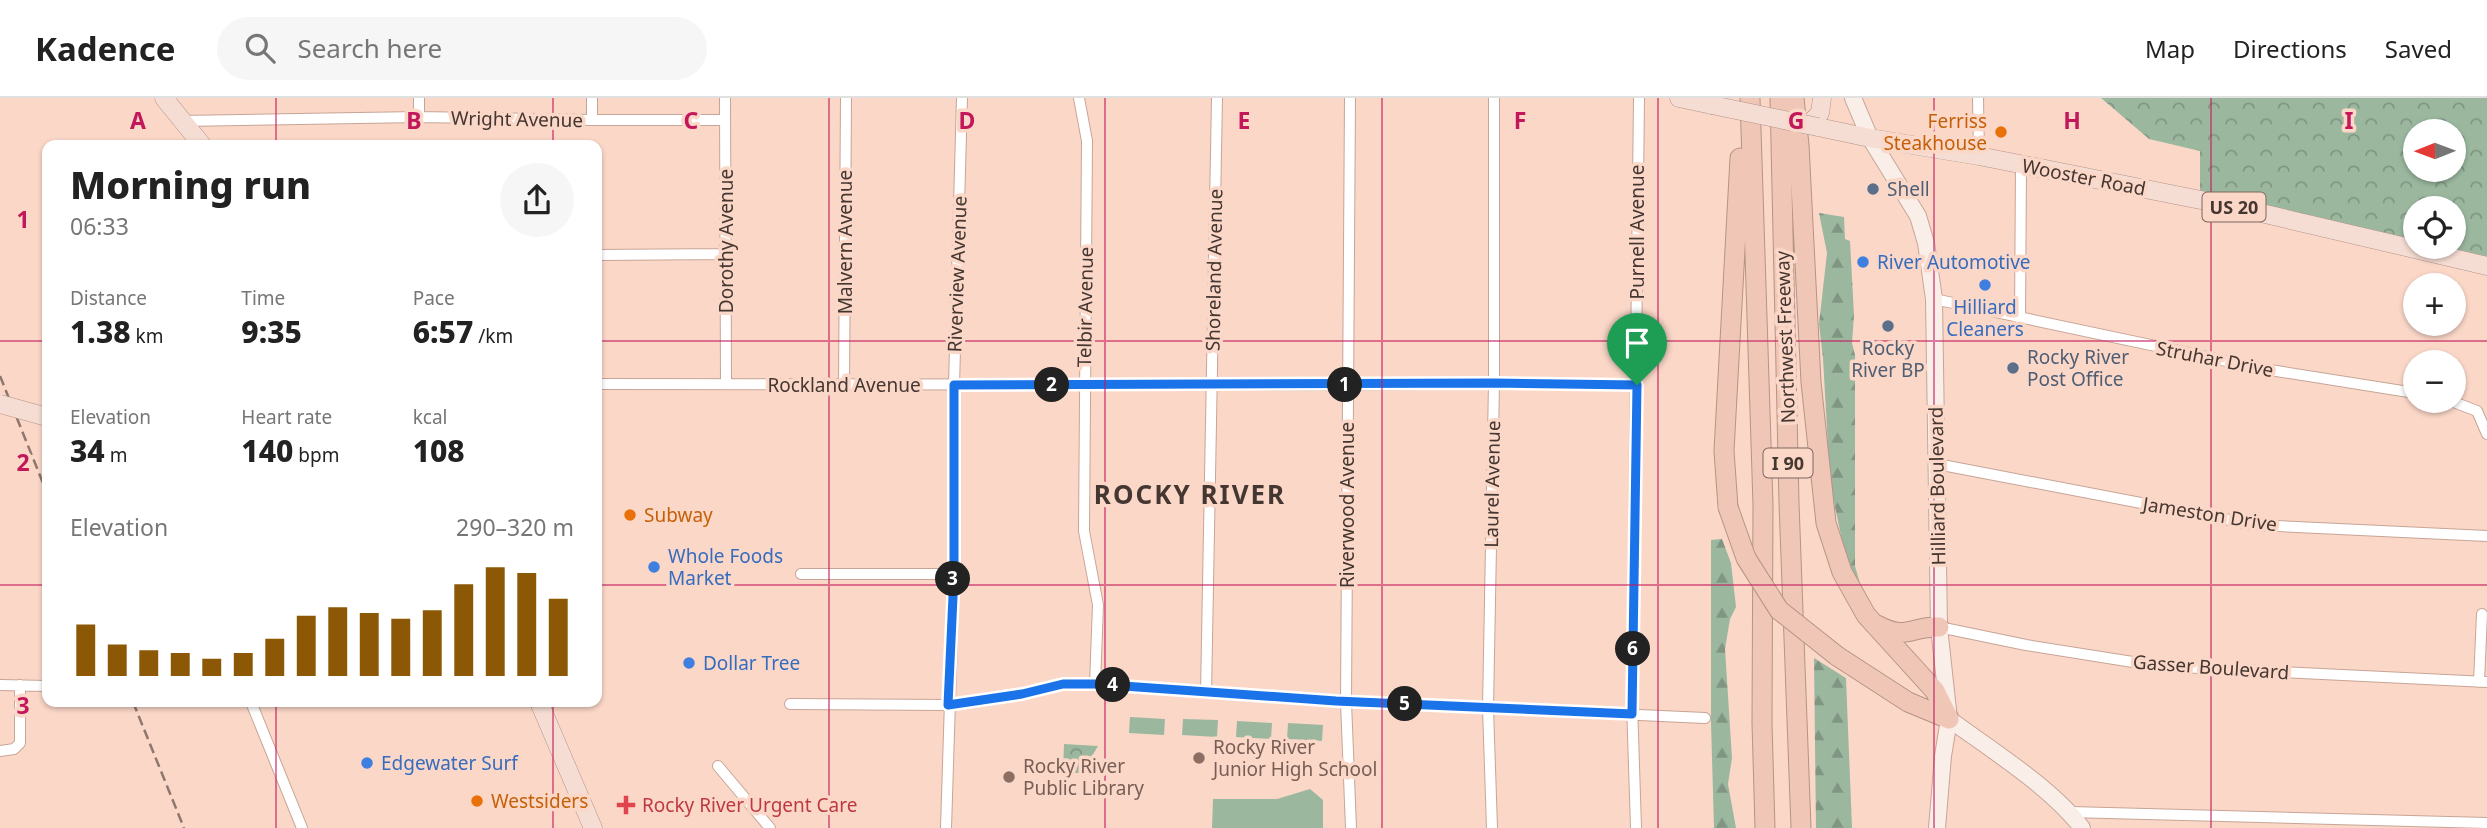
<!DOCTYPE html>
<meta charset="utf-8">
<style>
:root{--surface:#fff;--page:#f6f6f6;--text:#222;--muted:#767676;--line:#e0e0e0;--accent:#8c5806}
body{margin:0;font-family:"Noto Sans",sans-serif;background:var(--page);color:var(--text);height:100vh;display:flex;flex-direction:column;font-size:26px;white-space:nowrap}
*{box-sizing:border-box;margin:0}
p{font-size:23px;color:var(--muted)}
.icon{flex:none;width:38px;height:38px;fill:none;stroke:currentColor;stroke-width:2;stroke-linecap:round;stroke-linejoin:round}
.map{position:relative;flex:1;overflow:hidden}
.sheet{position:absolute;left:42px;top:42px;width:560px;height:567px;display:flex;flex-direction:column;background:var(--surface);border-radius:14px;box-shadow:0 2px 5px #0004}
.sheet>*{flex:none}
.needle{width:46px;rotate:269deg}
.fabs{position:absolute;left:2403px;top:21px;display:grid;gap:14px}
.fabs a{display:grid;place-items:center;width:63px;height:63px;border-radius:50%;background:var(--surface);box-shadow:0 2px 5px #0004;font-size:35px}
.pin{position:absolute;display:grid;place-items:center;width:60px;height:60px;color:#fff;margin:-72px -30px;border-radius:50% 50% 50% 0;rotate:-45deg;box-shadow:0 0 7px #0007}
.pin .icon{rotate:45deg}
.km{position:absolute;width:35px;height:35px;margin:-18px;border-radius:50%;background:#222;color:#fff;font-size:19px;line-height:35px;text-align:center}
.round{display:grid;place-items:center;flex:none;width:74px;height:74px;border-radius:37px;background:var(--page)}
.headline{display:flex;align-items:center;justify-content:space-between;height:119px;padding:0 28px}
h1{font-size:38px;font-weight:800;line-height:52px}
.figures{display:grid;grid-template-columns:repeat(3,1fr);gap:10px;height:119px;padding:7px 28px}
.figures div{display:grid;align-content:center}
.figures b{font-size:30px;font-weight:800}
.figures small{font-size:19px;font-weight:400}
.figures p{font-size:19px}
.chart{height:196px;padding:14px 28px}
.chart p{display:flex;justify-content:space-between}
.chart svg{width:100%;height:126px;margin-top:7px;stroke:var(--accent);stroke-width:6}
header{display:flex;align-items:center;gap:42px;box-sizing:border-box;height:98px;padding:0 35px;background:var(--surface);border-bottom:2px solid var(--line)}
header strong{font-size:33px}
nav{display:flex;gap:38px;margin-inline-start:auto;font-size:24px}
.search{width:490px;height:63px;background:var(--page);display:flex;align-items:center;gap:18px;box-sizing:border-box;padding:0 24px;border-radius:38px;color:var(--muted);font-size:26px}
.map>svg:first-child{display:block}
</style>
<header>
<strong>Kadence</strong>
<div class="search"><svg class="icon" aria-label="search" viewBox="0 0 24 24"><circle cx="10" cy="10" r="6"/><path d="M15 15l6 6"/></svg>Search here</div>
<nav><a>Map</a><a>Directions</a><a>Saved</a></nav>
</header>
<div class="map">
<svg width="2487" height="730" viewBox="0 0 2487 730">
<defs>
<pattern id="forest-firs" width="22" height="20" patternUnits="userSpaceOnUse" patternTransform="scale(1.75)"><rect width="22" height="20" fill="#9bb89f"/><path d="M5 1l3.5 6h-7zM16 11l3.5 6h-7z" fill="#809682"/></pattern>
<pattern id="park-crowns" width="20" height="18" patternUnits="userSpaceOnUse" patternTransform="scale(1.75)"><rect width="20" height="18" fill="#9bb89f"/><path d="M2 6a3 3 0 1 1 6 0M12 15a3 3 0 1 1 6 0" fill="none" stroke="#809682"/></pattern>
</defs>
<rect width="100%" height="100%" fill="#fbd7c8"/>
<path fill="url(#forest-firs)" d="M1819,115L1844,119L1845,141L1850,143L1854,217L1852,245L1855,257V468L1862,493L1855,481L1843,447L1830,385L1823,260L1819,226L1827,155Z
M1722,441L1731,465L1736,509L1730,521L1725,551L1732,660L1728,686L1736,730H1714L1711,625V442Z
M1814,560L1846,580L1852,730H1816Z"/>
<path fill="url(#park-crowns)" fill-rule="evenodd" d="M2101,0H2487V166L2200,101V53L2149,41ZM2415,33H2454V72H2415ZM2415,110H2454V149H2415Z
M1064,646L1098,648L1082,675H1063Z"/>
<path fill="#9bb89f" d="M1130,619L1165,621L1164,637L1129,635Z
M1183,621L1218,622L1217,639L1182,637Z
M1237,623L1272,625L1271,641L1236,639Z
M1288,625L1323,627L1322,643L1287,641Z
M1310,691L1323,702V730H1212L1213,701H1277Z"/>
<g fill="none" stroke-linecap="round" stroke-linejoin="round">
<g stroke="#c7a596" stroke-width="12">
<path id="minor" d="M592,0V22
M725,0L726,286
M1079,0L1087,43L1084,433L1098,507L1095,586
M1350,0L1346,604L1351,730
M1978,0L1979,58
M419,19V0
M182,23L419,19L592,22H725
M597,157L727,156
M1934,201L2264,271L2415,295
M2020,221L2021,66
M597,286L1348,287L1494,285L1637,287
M844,288L846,0
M2451,303L2477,313L2487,336
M1937,366L2256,427L2487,438
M801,476H954
M1939,529L2026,547L2158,568L2487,584
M2479,584L2482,516
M0,587L47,588
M1206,595L1217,0
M251,604L302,730
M790,606L948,607L1022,596L1063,586H1095L1336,603L1705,620
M0,653L14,651L20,645V587
M718,668L770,730
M2070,714L2487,725
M946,730L954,476V287L962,0
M1492,730L1488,610L1494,285V0
M1636,730L1632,605L1639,0"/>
</g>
<g stroke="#c7a596" stroke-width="18">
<path id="secondary" d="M1853,0L1870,40L1918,118L1926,145L1934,201L1939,529L1949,621L1943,658L1937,730
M1949,621C1990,651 2052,690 2082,730"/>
</g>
<g stroke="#b49487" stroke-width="19">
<path id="primary" d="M164,0L202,47
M1679,0L1712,7
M1808,27L1820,15L1822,0
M1818,29L1870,40L1979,58L2231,108L2487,168
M539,604L593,730"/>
</g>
<g stroke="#b49487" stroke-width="21">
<path id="motorway" d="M1750,0L1763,407L1762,625L1765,730
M1780,0L1789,405L1801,730
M1794,0L1799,47L1811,284L1826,425L1842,474L1866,517L1935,593L1949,621
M1728,409L1724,353L1740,60
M1877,527C1906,543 1911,528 1939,529
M1837,558L1908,604L1949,621"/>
</g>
<use href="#minor" stroke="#fff" stroke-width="10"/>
<use href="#secondary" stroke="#faeee9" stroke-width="16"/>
<use href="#primary" stroke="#f6ddd3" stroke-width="18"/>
<use href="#motorway" stroke="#f0c6b6" stroke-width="19"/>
<path stroke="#8e776d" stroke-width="2.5" stroke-dasharray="10 5" stroke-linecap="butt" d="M0,278L47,395
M133,604L184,730"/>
<g stroke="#b49487" stroke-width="19" stroke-linecap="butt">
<path id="primary-bridge" d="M1712,7L1818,29
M0,306L47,319"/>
</g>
<g stroke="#b49487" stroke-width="21" stroke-linecap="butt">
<path id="motorway-bridge" d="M1728,409L1746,460L1779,512L1837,558"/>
</g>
<use href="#primary-bridge" stroke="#f6ddd3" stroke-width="18"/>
<use href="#motorway-bridge" stroke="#f0c6b6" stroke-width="19"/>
</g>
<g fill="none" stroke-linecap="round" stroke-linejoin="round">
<g stroke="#fff" stroke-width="14">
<path id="route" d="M1494,285L1637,287L1632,616L1336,603L1095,586H1063L1022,596L948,607L954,477V287Z"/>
</g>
<use href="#route" stroke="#1a73e8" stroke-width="9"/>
</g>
<path fill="none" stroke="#c2185b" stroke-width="2" stroke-opacity="0.55" d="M276,0V47M553,0V47M829,0V730M1105,0V730M1382,0V730M1658,0V730M1934,0V730M2211,0V730M0,243H47M597,243H2487M0,487H47M597,487H2487M276,604V730M553,604V730"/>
<g fill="#e8710a" stroke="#fbd7c8" stroke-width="2.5">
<circle cx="2001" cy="34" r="7"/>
<circle cx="630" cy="417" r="7"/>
<circle cx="477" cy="703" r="7"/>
</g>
<g fill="#5c6f8a" stroke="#fbd7c8" stroke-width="2.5">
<circle cx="1873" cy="91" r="7"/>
<circle cx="1888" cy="228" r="7"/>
<circle cx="2013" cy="270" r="7"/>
</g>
<g fill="#3f7fe0" stroke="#fbd7c8" stroke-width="2.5">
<circle cx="1863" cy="164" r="7"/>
<circle cx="1985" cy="187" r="7"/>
<circle cx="654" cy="469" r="7"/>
<circle cx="689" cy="565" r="7"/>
<circle cx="367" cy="665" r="7"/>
</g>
<g fill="#8d6e63" stroke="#fbd7c8" stroke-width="2.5">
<circle cx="1199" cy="660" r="7"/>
<circle cx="1009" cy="679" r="7"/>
</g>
<path fill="#e0444e" stroke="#fbd7c8" stroke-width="2.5" d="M622.5 696.5h7v7h7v7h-7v7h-7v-7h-7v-7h7z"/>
<g text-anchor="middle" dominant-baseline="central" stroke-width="7" stroke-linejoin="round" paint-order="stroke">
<g fill="#fbd7c8" stroke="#7b665e" stroke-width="2">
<rect x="2202.5" y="94.5" width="63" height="29" rx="5"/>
<rect x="1763.5" y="350.5" width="49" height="29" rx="5"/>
</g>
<g font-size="18" font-weight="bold" fill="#443630">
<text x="2234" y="109">US 20</text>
<text x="1788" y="365">I 90</text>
</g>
<g font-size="19" fill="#443630" stroke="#fbd7c8">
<text transform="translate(517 21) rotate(1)">Wright Avenue</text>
<text transform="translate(2084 79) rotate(11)">Wooster Road</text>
<text transform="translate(1637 134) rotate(-90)">Purnell Avenue</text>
<text transform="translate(726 143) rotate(-90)">Dorothy Avenue</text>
<text transform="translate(845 144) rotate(-90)">Malvern Avenue</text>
<text transform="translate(1214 172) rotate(-89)">Shoreland Avenue</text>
<text transform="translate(957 176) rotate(-88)">Riverview Avenue</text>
<text transform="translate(1085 209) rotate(-89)">Telbir Avenue</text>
<text transform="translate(1785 239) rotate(-92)">Northwest Freeway</text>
<text transform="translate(2215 261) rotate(11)">Struhar Drive</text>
<text x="844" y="287">Rockland Avenue</text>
<text transform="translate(1492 386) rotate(-89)">Laurel Avenue</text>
<text transform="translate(1937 388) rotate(-91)">Hilliard Boulevard</text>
<text transform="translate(1347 407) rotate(-90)">Riverwood Avenue</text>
<text transform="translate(2210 416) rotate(9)">Jameston Drive</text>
<text transform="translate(2211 569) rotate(4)">Gasser Boulevard</text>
</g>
<g font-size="19" fill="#c56008" stroke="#fbd7c8" text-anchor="start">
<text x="1987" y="23" text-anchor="end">Ferriss<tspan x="1987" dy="22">Steakhouse</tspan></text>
<text x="644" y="417">Subway</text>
<text x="491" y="703">Westsiders</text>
</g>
<g font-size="19" fill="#4e5e75" stroke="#fbd7c8" text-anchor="start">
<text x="1887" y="91">Shell</text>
<text x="1888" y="250" text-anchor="middle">Rocky<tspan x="1888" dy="22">River BP</tspan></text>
<text x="2027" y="259">Rocky River<tspan x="2027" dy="22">Post Office</tspan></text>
</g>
<g font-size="19" fill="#366cbe" stroke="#fbd7c8" text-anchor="start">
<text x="1877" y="164">River Automotive</text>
<text x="1985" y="209" text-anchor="middle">Hilliard<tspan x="1985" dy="22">Cleaners</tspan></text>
<text x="668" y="458">Whole Foods<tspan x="668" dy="22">Market</tspan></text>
<text x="703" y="565">Dollar Tree</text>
<text x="381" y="665">Edgewater Surf</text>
</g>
<g font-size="19" fill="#785e54" stroke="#fbd7c8" text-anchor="start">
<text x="1213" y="649">Rocky River<tspan x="1213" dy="22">Junior High School</tspan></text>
<text x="1023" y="668">Rocky River<tspan x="1023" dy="22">Public Library</tspan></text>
</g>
<g font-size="19" fill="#be3a42" stroke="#fbd7c8" text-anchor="start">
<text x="642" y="707">Rocky River Urgent Care</text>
</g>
<g font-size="26" font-weight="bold" letter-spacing="2" fill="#443630" stroke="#fbd7c8">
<text x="1190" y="396">ROCKY RIVER</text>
</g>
</g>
<g font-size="23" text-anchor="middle" font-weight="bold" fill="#c2185b" stroke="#fbd7c8" stroke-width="7" stroke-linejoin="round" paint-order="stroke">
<text x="138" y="31">A</text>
<text x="414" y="31">B</text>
<text x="691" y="31">C</text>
<text x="967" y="31">D</text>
<text x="1244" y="31">E</text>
<text x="1520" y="31">F</text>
<text x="1796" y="31">G</text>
<text x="2072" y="31">H</text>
<text x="2349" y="31">I</text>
<text x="23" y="130">1</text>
<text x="23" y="373">2</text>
<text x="23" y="616">3</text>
</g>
</svg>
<div class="fabs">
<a><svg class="needle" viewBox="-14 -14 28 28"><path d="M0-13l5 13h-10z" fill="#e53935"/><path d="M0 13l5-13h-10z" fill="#767676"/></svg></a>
<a><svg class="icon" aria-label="locate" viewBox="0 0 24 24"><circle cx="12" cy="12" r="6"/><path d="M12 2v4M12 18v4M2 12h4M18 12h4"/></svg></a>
<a>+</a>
<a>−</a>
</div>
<div class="pin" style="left:1637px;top:287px;background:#1e9e55"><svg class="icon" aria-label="arrive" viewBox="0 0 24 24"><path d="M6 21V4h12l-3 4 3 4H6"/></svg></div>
<b class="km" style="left:1345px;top:287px">1</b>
<b class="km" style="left:1052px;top:287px">2</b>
<b class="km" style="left:953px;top:481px">3</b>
<b class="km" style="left:1113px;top:587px">4</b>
<b class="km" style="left:1405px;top:606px">5</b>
<b class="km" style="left:1633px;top:551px">6</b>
<section class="sheet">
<div class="headline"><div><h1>Morning run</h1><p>06:33</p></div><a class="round"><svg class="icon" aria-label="share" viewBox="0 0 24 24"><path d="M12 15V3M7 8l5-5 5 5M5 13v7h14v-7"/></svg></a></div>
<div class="figures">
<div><p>Distance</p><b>1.38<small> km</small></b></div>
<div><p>Time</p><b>9:35</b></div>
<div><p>Pace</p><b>6:57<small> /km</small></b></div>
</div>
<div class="figures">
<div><p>Elevation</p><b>34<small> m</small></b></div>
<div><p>Heart rate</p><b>140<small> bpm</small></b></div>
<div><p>kcal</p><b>108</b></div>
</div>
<div class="chart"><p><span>Elevation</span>290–320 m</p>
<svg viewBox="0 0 160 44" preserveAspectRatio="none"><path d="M5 44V26M15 44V33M25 44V35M35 44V36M45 44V38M55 44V36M65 44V31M75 44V23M85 44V20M95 44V22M105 44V24M115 44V21M125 44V12M135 44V6M145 44V8M155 44V17"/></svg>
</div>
</section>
</div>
